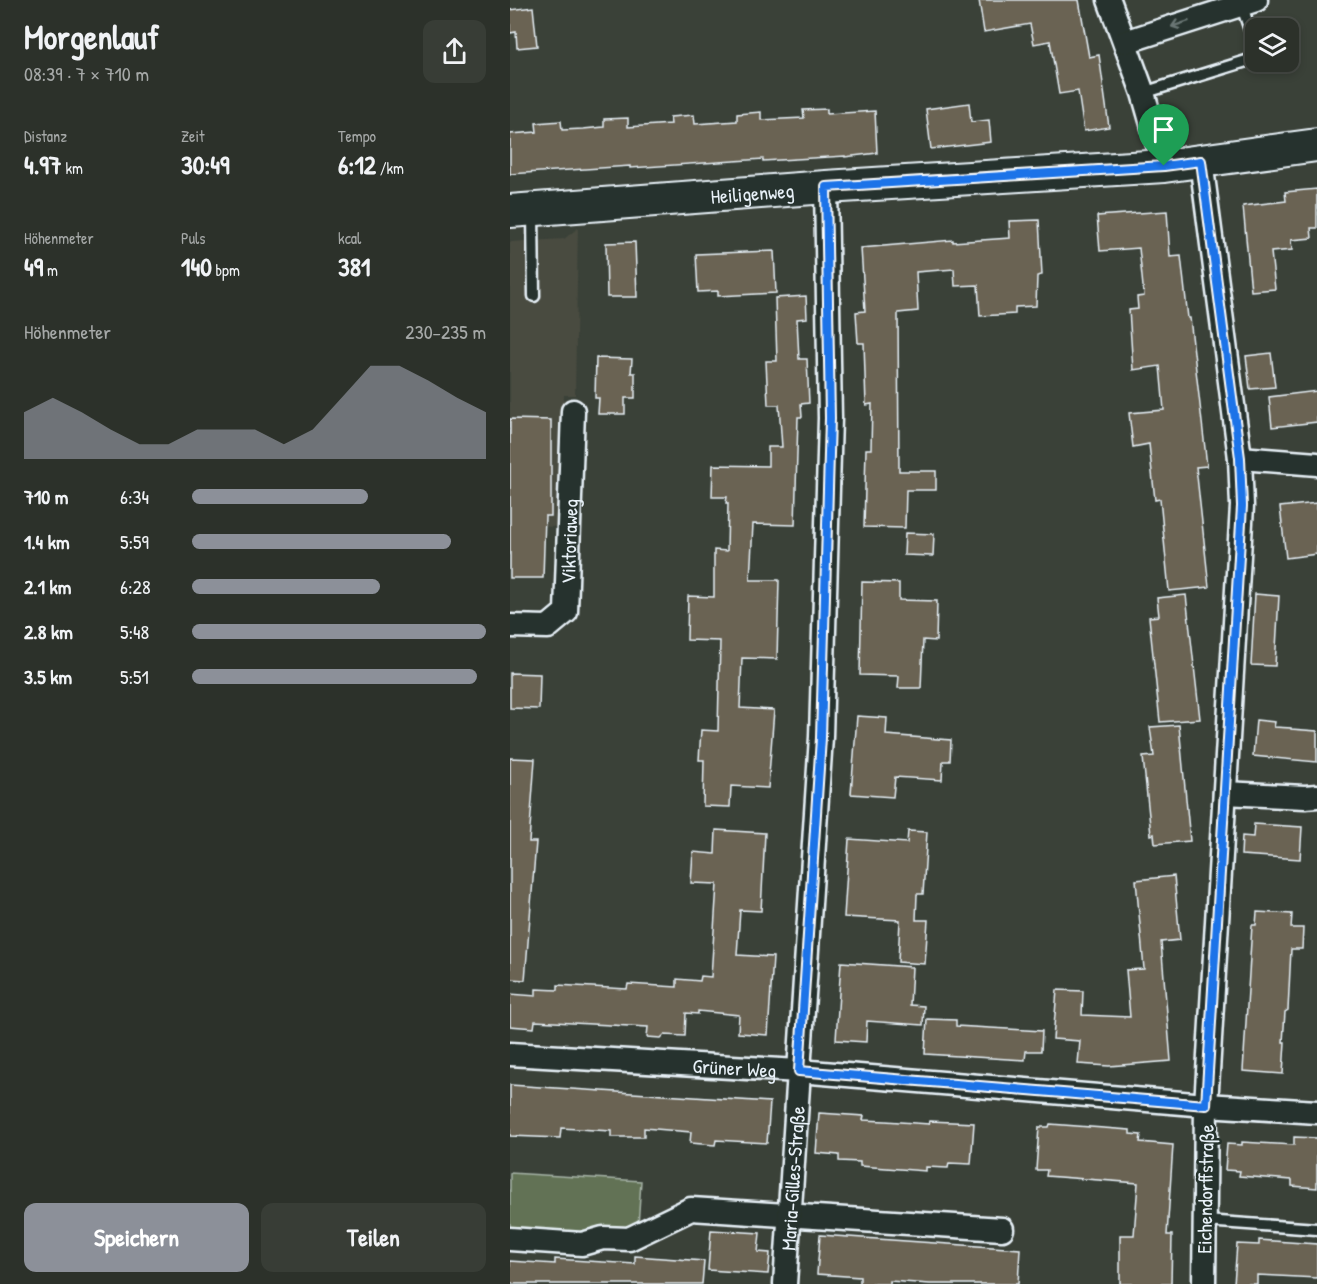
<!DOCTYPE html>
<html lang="de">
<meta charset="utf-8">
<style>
:root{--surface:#2c312a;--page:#383d36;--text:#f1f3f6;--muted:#a6a9a8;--line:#484c47;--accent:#8c9099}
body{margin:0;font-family:"Patrick Hand",sans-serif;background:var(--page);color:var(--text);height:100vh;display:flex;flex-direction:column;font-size:22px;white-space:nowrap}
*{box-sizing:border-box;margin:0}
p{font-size:20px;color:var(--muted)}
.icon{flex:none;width:33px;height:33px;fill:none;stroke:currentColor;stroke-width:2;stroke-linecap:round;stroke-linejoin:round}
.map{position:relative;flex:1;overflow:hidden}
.sheet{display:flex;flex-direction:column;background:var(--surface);width:510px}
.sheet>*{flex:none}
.controls{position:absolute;left:735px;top:18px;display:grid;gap:12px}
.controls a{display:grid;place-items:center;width:54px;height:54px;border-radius:12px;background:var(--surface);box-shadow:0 3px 9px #0003,0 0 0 2px var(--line);font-size:30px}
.pin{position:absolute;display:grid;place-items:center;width:51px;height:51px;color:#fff;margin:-62px -26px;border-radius:50% 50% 50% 0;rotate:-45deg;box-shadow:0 0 6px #0007}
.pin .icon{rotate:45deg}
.round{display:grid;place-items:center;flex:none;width:63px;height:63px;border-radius:12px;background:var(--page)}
.headline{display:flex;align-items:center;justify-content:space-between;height:102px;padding:0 24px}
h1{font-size:33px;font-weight:700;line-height:45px}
.metrics{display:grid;grid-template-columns:repeat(3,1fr);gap:9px;height:102px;padding:6px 24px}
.metrics div{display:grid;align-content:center}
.metrics b{font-size:26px;font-weight:700}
.metrics small{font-size:16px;font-weight:400}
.metrics p{font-size:16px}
.chart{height:168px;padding:12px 24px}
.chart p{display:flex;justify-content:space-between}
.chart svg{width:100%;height:108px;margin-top:6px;fill:var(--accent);opacity:.7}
.action{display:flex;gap:12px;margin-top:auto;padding:12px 24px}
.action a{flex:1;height:69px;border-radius:12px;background:var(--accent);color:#fff;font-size:24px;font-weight:700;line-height:69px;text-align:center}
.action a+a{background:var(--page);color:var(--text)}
ul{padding:0 24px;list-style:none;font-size:20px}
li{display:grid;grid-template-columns:96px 72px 1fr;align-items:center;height:45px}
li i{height:15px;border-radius:8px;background:var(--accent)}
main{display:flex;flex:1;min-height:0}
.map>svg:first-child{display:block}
</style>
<main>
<section class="sheet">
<div class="headline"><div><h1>Morgenlauf</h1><p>08:39 · 7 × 710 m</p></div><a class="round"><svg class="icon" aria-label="share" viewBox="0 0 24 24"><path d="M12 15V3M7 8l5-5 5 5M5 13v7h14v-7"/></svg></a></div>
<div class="metrics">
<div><p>Distanz</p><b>4.97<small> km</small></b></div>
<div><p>Zeit</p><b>30:49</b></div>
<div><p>Tempo</p><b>6:12<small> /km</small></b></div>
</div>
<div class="metrics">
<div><p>Höhenmeter</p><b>49<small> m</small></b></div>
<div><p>Puls</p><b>140<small> bpm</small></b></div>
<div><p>kcal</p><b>381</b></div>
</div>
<div class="chart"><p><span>Höhenmeter</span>230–235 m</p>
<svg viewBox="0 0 160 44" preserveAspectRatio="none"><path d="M0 44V25L10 19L20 25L30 32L40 38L50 38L60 32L70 32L80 32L90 38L100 32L110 19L120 6L130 6L140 12L150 19L160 25V44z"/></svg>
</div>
<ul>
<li><b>710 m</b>6:34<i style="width:60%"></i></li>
<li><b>1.4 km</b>5:59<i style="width:88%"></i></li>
<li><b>2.1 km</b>6:28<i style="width:64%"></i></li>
<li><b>2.8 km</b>5:48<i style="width:100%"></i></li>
<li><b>3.5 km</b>5:51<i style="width:97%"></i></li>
</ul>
<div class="action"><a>Speichern</a><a>Teilen</a></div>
</section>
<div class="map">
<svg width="807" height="1284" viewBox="0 0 807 1284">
<rect width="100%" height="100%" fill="#3a4138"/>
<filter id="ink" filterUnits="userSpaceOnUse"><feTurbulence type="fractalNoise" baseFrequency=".0167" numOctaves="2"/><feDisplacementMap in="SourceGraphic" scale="12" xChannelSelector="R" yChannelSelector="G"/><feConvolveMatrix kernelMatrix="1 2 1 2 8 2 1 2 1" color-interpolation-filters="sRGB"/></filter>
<g filter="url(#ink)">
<path fill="#484b40" d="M68,228L65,395H54L51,527L0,526V242L54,239Z"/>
<path fill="#627254" stroke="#a5b2a6" stroke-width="1.5" d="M0,1173L131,1181L128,1226L75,1237L0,1232Z"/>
<path fill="#6a6353" stroke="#e8f1f8" stroke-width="1.5" d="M469,0H569L579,57L589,55L599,127L574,131L568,91L549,94L540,41L524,44L520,24L474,32Z
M23,7L27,46L7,48L6,32L0,33V10Z
M459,103L461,122L479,120L481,142L421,149L416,109Z
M317,109V114L365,111L367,153L335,157V156L253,161V159L120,168V166L0,174V134L27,132L26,123L51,121L52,130L73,129L94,127V119L118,118V127L161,124L160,117L184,115L185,124L227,121V114L251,112V120L294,118L293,110Z
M807,189V228H801L802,238L781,240L782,250L761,252L765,289L741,291L733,206L776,201L775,192Z
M657,211L660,257L671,256L678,318H680L697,466L686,467L699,587L659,591L650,499L645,500L639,444L623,447L619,413L654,410L650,366L623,370L619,310L628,309L627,297L634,296L629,248L590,251L587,216Z
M529,220L532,275L527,276L526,306L505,307V314L470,316L468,285L445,286L444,269L406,272L408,311L388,313L389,471H426V490H396L395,528L354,527L356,449H361L362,404L356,405L354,343H348L346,312L355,311L351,248L443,240V242L500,238L499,221Z
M125,242L127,297H97L96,243Z
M264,251L266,293L208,296V291L188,292L186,254Z
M296,296L297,318L287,319L289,359H297L299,403L291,404L292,417H288L285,525L243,524L240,580H269L267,659L232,658L230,708L264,710L258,788L221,786L220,807L193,806L194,760H189L191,730L208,731L210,641L177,640L178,596L204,597V550L217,551L218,503H216L217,497H202L203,465L258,466V447H272L269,405H258L256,361H267L265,298Z
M761,353L765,387L740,389L736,356Z
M86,358L122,359L121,373H125V398H115V414H88L89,398H85Z
M807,391V422L762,427L759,397Z
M0,419L41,420V516H35L33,578H0Z
M807,503V554L776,558L770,507Z
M395,533L424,534L423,556L394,555Z
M352,582L389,583V600L427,601L426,641L413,640L411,688H388L389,676L350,675Z
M745,594L769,596L765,666L741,665Z
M676,595L690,719L650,722L639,617L649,616L647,598Z
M0,673L30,674L29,709L0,708Z
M347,716L377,718L376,735L441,740L440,761H433L432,780L385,777L383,797L341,794Z
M746,720L765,722L764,727L781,728V729L807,731V762L743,756Z
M669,725L680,841L645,844L644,834L641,835L633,757L644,756L640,727Z
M0,758L25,759L19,842H26L15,980L0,979Z
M744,824L792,827L790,859L731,855L732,836L743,837Z
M206,830L255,833L251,911L230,910L227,955L263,957L258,1035L228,1033L229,1015L188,1011V1014L176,1013L175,1036L154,1035L151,1038L137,1037L138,1027L25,1021L24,1028L0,1026V994L26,996V989L48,990V985L117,989L118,984L167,987V979L190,981L191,976L201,977L207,884L181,883L183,852L205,854Z
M398,831L417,832L413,894H407L406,920H418L415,964L388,962L390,920L334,917L339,839L397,843Z
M664,876L670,940L651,942L661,1061L599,1066L568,1064L570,1041L543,1039L547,990L573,991L572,1015L620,1017L616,970L634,969L626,880Z
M747,912L782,914L781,928H793L792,949H781L778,1010L775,1012L773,1042H775L773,1074L733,1071L742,925H746Z
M331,962L402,967L400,1005L414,1006L413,1025L357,1021L356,1042L326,1040Z
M417,1019L446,1020V1026L532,1031L531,1051H516L515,1060L415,1054Z
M0,1085L260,1102L257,1143L206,1140L205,1145L180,1143L181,1132L134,1128V1137H101V1131L51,1128L50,1138L0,1136Z
M309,1113L354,1116L353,1120L375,1121L419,1124L420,1121L464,1123L461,1164L439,1163L438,1168L416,1167V1171L350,1166V1162L329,1161V1155L306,1153Z
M540,1124L620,1130V1134L631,1135L630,1142L663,1145L657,1235H662L661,1284H610V1235H624L628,1183L536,1176L537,1170H526L529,1127H539Z
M784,1137L807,1138V1188L782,1186V1180L729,1176L730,1171L715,1170L717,1144L732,1145V1142L784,1145Z
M201,1230L250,1233L248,1252L260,1253L258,1274L198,1270Z
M310,1235L510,1249L508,1284H420L380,1281V1284H350V1277L307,1274Z
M749,1240L807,1244V1278L747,1275V1284H724L727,1244L749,1245Z
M125,1256L194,1261L192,1284H0V1261L45,1264V1259L125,1264Z"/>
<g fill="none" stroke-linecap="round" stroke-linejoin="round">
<g stroke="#e8f1f8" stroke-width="15">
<path id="lane" d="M731,4L746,47
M633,93L746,58
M23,212L24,296
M695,1221L807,1229"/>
</g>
<g stroke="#e8f1f8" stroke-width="27">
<g id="street">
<path d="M599,0L633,93L654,166"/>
<path d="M615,42L746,0"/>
<path d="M691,161L730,458L732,506L696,1105L694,1284"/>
<path d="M730,458L807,464"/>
<path id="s1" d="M0,626L38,627L56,612L63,411"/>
<path d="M715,793L795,797L807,796"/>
<path id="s2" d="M0,1054L289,1071L696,1105L807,1112"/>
<path d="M0,1239L72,1244L93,1238L119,1239L181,1209L492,1229"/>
<path id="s3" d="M275,1284L311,737L320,418L316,187"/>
</g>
</g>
<g stroke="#e8f1f8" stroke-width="36">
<g id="secondary">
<path id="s4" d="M0,211L316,187L654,166L807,145"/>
</g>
</g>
<use href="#lane" stroke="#26332d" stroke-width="10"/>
<use href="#street" stroke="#26332d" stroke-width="22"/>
<use href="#secondary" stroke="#26332d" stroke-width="32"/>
</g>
<defs><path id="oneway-shaft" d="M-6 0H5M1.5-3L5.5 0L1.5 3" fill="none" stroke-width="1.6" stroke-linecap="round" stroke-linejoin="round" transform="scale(1.5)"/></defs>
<use stroke="#6a7674" href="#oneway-shaft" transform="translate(670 24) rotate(162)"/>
</g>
<g fill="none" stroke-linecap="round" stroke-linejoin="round" filter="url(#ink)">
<g stroke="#fff" stroke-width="12">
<path id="route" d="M691,161L730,458L732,506L696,1105L289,1071L311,738L320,418L316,187L654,166Z"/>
</g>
<use href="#route" stroke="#1a73e8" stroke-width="8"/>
</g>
<g text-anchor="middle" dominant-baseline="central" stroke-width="5" stroke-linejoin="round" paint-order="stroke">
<g font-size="20" fill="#e8f1f8" stroke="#26332d">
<text stroke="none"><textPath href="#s4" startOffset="243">Heiligenweg</textPath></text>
<text stroke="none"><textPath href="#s1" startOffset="132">Viktoriaweg</textPath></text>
<text stroke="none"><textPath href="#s2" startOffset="225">Grüner Weg</textPath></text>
<text stroke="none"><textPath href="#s3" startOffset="106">Maria-Gilles-Straße</textPath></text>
<text transform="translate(695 1189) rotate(-89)">Eichendorffstraße</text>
</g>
</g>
</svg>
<div class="controls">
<a><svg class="icon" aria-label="layers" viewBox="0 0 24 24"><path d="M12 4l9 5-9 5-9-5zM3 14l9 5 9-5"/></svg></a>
</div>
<div class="pin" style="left:654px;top:166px;background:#1e9e55"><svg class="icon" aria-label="arrive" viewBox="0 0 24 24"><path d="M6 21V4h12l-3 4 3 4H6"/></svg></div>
</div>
</main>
